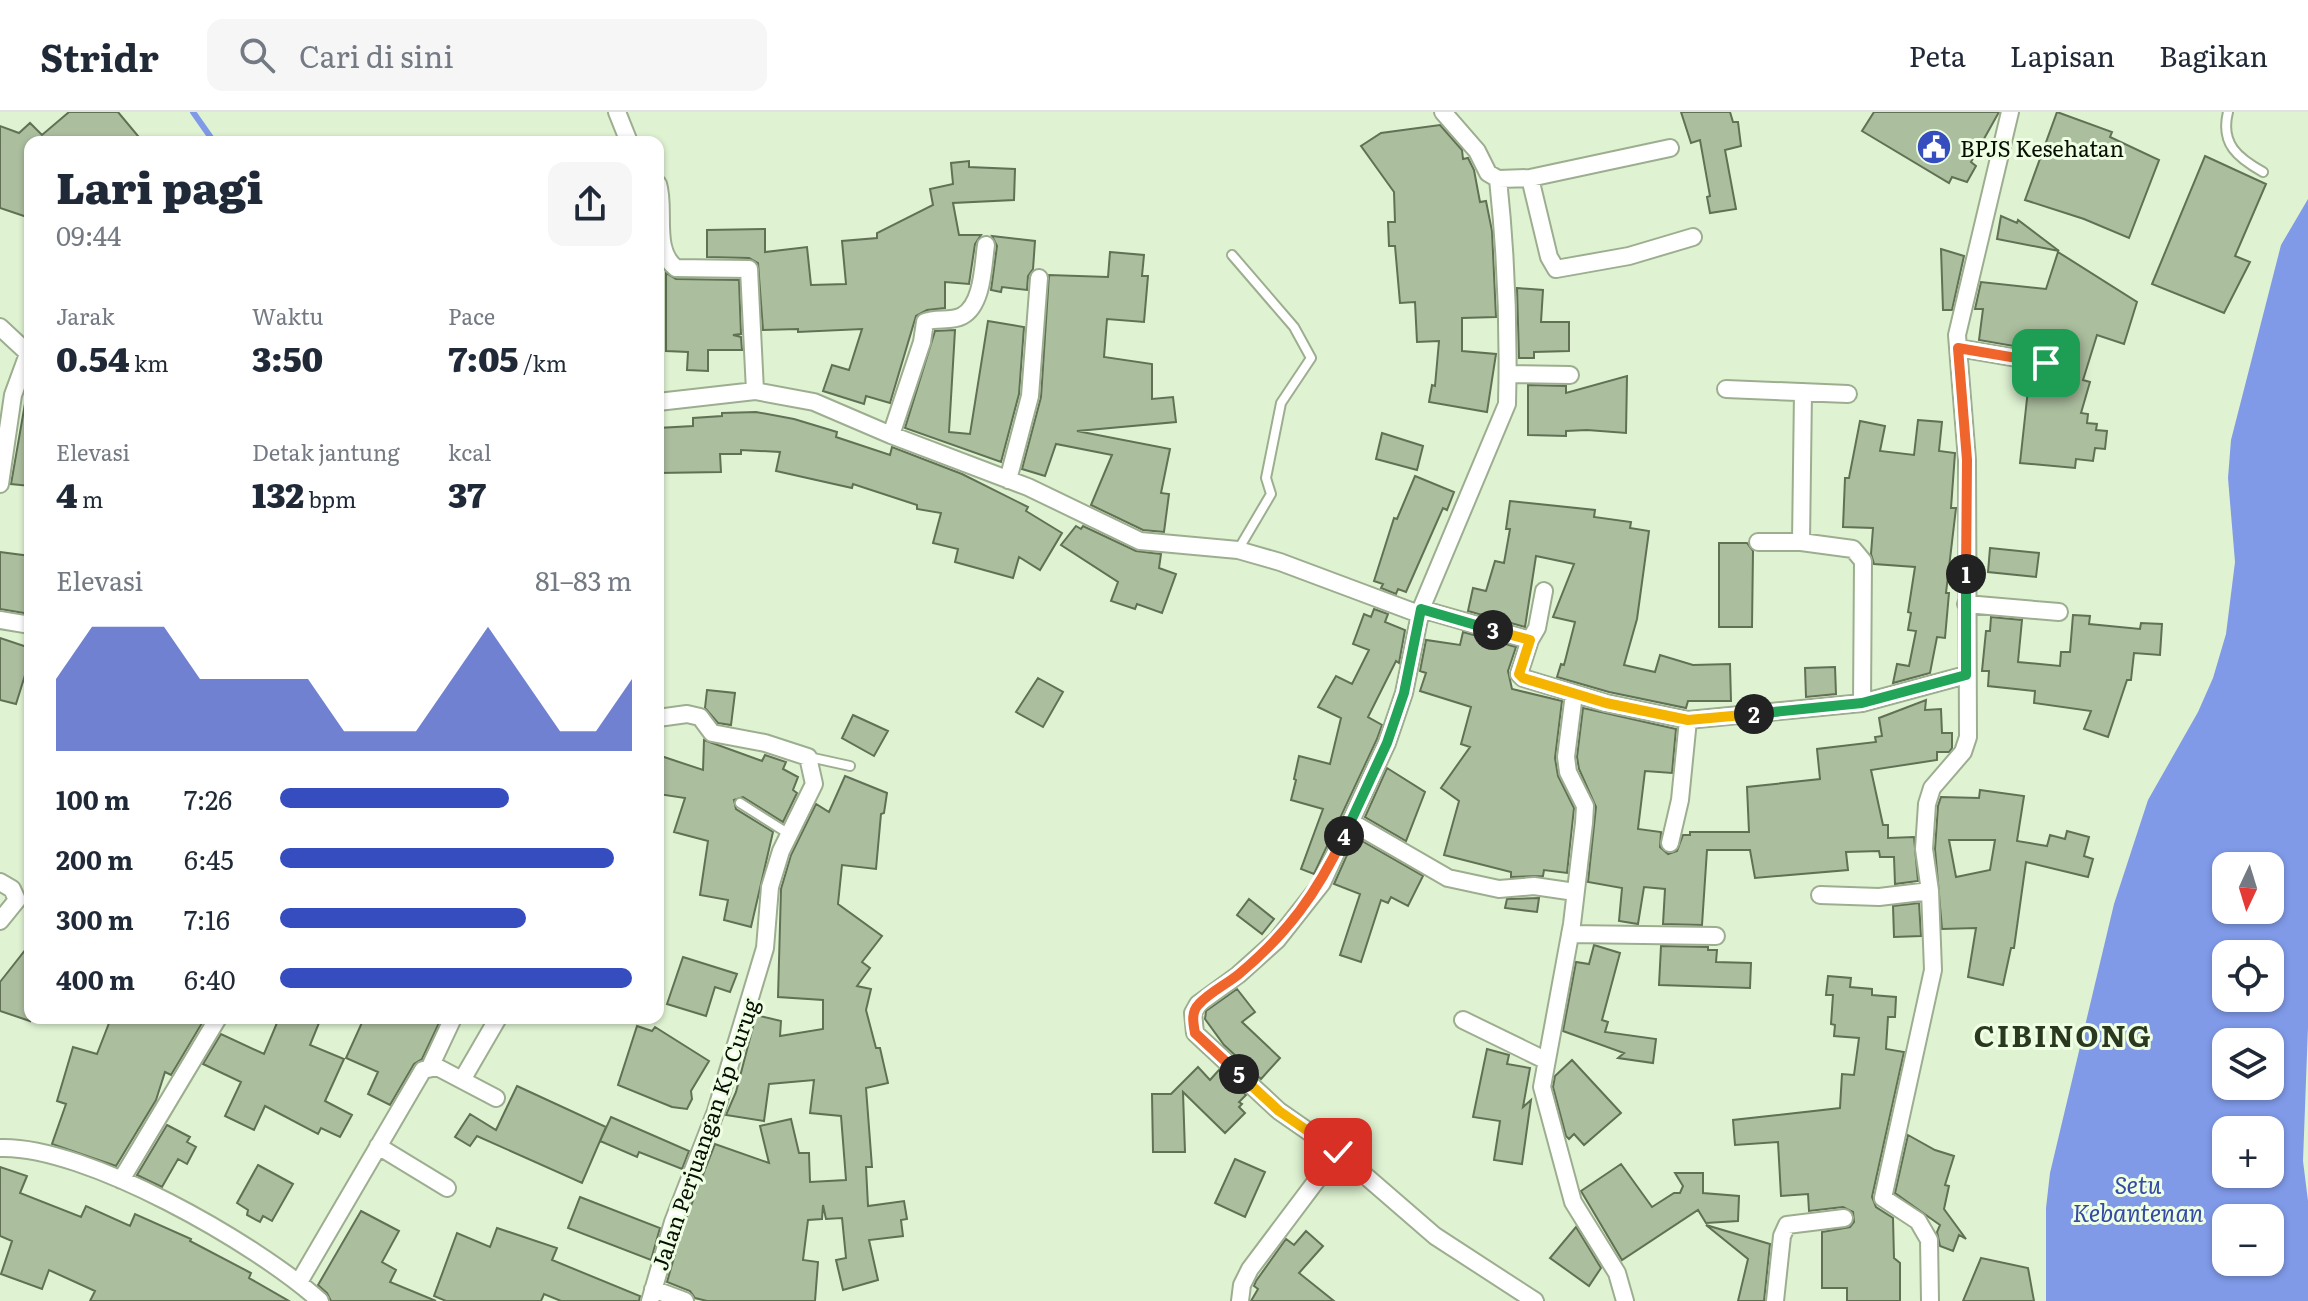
<!DOCTYPE html>
<html lang="id">
<meta charset="utf-8">
<style>
:root{--surface:#fff;--page:#f6f6f7;--text:#1f2937;--muted:#747a83;--line:#e0e1e3;--accent:#354dbf}
body{margin:0;font-family:Literata,serif;background:var(--page);color:var(--text);height:100vh;display:flex;flex-direction:column;font-size:30px;white-space:nowrap}
*{box-sizing:border-box;margin:0}
p{font-size:26px;color:var(--muted)}
.icon{flex:none;width:44px;height:44px;fill:none;stroke:currentColor;stroke-width:2;stroke-linecap:round;stroke-linejoin:round}
.map{position:relative;flex:1;overflow:hidden}
.details{position:absolute;left:24px;top:24px;width:640px;height:888px;display:flex;flex-direction:column;background:var(--surface);border-radius:16px;box-shadow:0 2px 6px #0004}
.details>*{flex:none}
.needle{width:52px;rotate:184deg}
.fabs{position:absolute;left:2212px;top:740px;display:grid;gap:16px}
.fabs a{display:grid;place-items:center;width:72px;height:72px;border-radius:16px;background:var(--surface);box-shadow:0 2px 6px #0004;font-size:40px}
.pin{position:absolute;display:grid;place-items:center;width:68px;height:68px;color:#fff;margin:-34px;border-radius:16px;box-shadow:0 4px 12px #0006}
.km{position:absolute;width:40px;height:40px;margin:-20px;border-radius:50%;background:#222;color:#fff;font-size:22px;line-height:40px;text-align:center}
.round{display:grid;place-items:center;flex:none;width:84px;height:84px;border-radius:16px;background:var(--page)}
.overview{display:flex;align-items:center;justify-content:space-between;height:136px;padding:0 32px}
h1{font-size:44px;font-weight:800;line-height:60px}
.stats{display:grid;grid-template-columns:repeat(3,1fr);gap:12px;height:136px;padding:8px 32px}
.stats div{display:grid;align-content:center}
.stats b{font-size:34px;font-weight:800}
.stats small{font-size:22px;font-weight:400}
.stats p{font-size:22px}
.chart{height:224px;padding:16px 32px}
.chart p{display:flex;justify-content:space-between}
.chart svg{width:100%;height:144px;margin-top:8px;fill:var(--accent);opacity:.7}
ul{padding:0 32px;list-style:none;font-size:26px}
li{display:grid;grid-template-columns:128px 96px 1fr;align-items:center;height:60px}
li i{height:20px;border-radius:10px;background:var(--accent)}
header{display:flex;align-items:center;gap:48px;box-sizing:border-box;height:112px;padding:0 40px;background:var(--surface);border-bottom:2px solid var(--line)}
header strong{font-size:38px}
nav{display:flex;gap:44px;margin-inline-start:auto;font-size:28px}
.search{width:560px;height:72px;background:var(--page);display:flex;align-items:center;gap:20px;box-sizing:border-box;padding:0 28px;border-radius:16px;color:var(--muted);font-size:30px}
.map>svg:first-child{display:block}
</style>
<header>
<strong>Stridr</strong>
<div class="search"><svg class="icon" aria-label="search" viewBox="0 0 24 24"><circle cx="10" cy="10" r="6"/><path d="M15 15l6 6"/></svg>Cari di sini</div>
<nav><a>Peta</a><a>Lapisan</a><a>Bagikan</a></nav>
</header>
<div class="map">
<svg width="2308" height="1189" viewBox="0 0 2308 1189">
<rect width="100%" height="100%" fill="#dff3d2"/>
<path fill="#809ae8" fill-rule="evenodd" d="M2308,87V915L2303,1049L2308,1089V1189H2046V1096L2050,1061L2114,792L2148,688L2198,600L2213,566L2226,522L2235,450L2228,366L2231,328L2281,133ZM2226,754H2270V798H2226ZM2226,842H2270V886H2226ZM2226,930H2270V974H2226ZM2226,1018H2270V1062H2226ZM2226,1106H2270V1150H2226Z"/>
<g fill="none" stroke-linecap="round" stroke-linejoin="round">
<path stroke="#809ae8" stroke-width="6" d="M193,0L214,30"/>
</g>
<path fill="#abbe9e" stroke="#607154" stroke-width="2" fill-rule="evenodd" d="M69,0H118L143,30H30V106L0,96V14L19,21L30,11L42,23Z
M1681,0H1730L1733,10H1738L1741,34L1725,38L1736,97L1710,101L1707,85L1710,84L1700,28L1691,31Z
M1874,0H1999L1971,50L1976,54L1967,70L1952,65L1949,71L1862,19Z
M2057,0L2112,20L2110,25L2159,48L2129,126L2084,107L2025,88Z
M1440,13L1462,38L1463,47L1468,46L1474,58L1480,90L1486,89L1492,119L1496,205L1462,206V239L1496,242L1487,300L1429,290L1432,273L1435,274L1439,229L1417,230L1415,190L1400,191L1395,134H1389L1388,110H1395L1394,80L1361,34L1381,21Z
M2205,44L2266,72L2235,144L2250,150L2224,201L2152,172Z
M969,49V55L1015,57L1014,88L953,91L959,123H981L975,132L969,172L945,170V196L927,198L916,204L890,291L866,284L864,292L823,279L832,253L849,258L862,217L798,220V217L763,218L758,151L749,146L707,145V118L765,117V140L807,135L811,173L846,172L842,129L877,126V121L933,93L930,77L953,72L951,51Z
M2001,104L2017,111L2018,108L2059,139L1997,127Z
M992,124L1035,129L1033,157L1028,164L1027,178L1002,175L1001,180L991,178L997,134Z
M1941,137L1964,144L1952,198H1943Z
M1110,140L1144,143L1142,164H1148L1144,210L1107,207L1104,245L1152,252V287L1173,285L1176,310L1077,319L1170,337L1161,381L1169,382L1164,420L1143,418L1091,393L1112,343L1056,332L1045,364L1022,357L1041,285L1049,163L1108,165Z
M2058,140L2137,190L2124,232L2097,223L2083,268L2090,270L2081,301L2088,302L2087,311L2097,312L2096,318L2107,319L2105,337L2095,336L2093,349L2076,347L2075,356L2020,351L2030,259L2051,261L2057,254L2056,248L2048,240L1979,228L1983,197H1975L1981,170L2046,177Z
M666,161L676,167L739,168L741,222L733,223L741,225L742,238H708V259L687,258L688,240L666,239Z
M1517,176L1543,178L1541,210H1569V239L1534,240V246H1519Z
M988,209L1024,215L1019,282L1001,350L905,316L935,219L955,218L949,320L970,322Z
M1627,264L1626,321L1587,318L1566,319V324L1528,323V273L1566,274V281Z
M27,280H30V374L11,372Z
M756,300L794,307L837,320L836,325L890,343L892,335L962,362L1028,395L1026,399L1062,421L1040,458L1019,445L1013,466L955,450L958,437L933,431L941,401L917,397V393L853,372L852,376L776,359L780,340L741,338V342H720L721,360L658,361V316L693,314V306L722,304V301Z
M1918,308L1942,310L1939,339L1955,341L1951,396H1956L1946,481H1949L1945,526L1937,525L1930,561L1893,571L1897,552L1909,554L1916,519L1908,518L1911,501L1908,500L1915,455L1874,452L1871,442L1873,416L1843,415L1845,366H1849L1860,309L1885,314L1880,339L1914,343Z
M1382,321L1423,334L1417,358L1376,347Z
M1415,364L1454,380L1447,398L1443,396L1406,480L1398,477L1396,482L1381,476L1383,472L1374,469L1394,406L1397,407Z
M1510,389L1595,398L1594,405L1631,410L1630,416L1649,419L1637,507L1624,553L1655,560L1660,543L1693,553L1730,552L1731,589H1688L1686,596L1609,580L1557,565L1561,552L1564,553L1575,510L1553,505L1574,452L1536,444L1525,515L1468,499L1473,476L1486,479L1495,449L1504,451L1510,417H1506Z
M1076,414L1081,417L1083,414L1136,439L1161,442L1159,456L1176,462L1162,501L1137,492L1135,497L1111,489L1118,470L1061,433Z
M1719,431H1747L1753,439L1752,515H1719Z
M1990,436L2039,441L2036,465L1988,460Z
M0,440L30,444V502L0,497Z
M1374,497L1388,502L1385,510L1405,518L1399,551L1396,549L1368,605L1382,613L1377,627L1314,762L1301,757L1323,697L1291,688L1296,668L1294,667L1299,644L1330,652L1341,606L1318,595L1336,564L1352,572L1369,538L1353,532L1364,502L1371,505Z
M2073,503L2090,504L2089,512L2140,517L2141,511L2162,512L2160,543L2134,541L2131,568H2127L2108,625L2084,617L2091,599L2034,591L2035,579L1988,574L1989,559H1982L1986,519H1990L1991,505L2022,508L2018,550L2060,554L2061,540H2070Z
M1463,520L1516,535L1508,559L1512,577L1562,589L1555,646L1558,664L1574,696L1567,761L1544,758L1543,764L1511,765V760L1444,743L1459,689L1441,676L1470,635L1461,632L1471,595L1420,579L1426,561L1420,559L1426,528L1460,533Z
M0,526L30,536V547L16,592L0,588Z
M1835,555L1836,582L1806,585L1805,556Z
M1038,566L1063,580L1043,615L1016,600Z
M707,578L735,581L731,613L718,611L705,596Z
M1926,588L1925,598L1941,597L1942,621H1952V636L1949,640H1937V648L1871,658L1883,713H1888V726L1914,725L1918,769L1895,772L1894,745H1880L1879,739L1846,740L1848,758L1755,766L1750,738H1707L1702,813L1663,812L1665,777L1644,775L1638,812L1619,809L1622,776L1588,770L1596,695L1579,657L1577,645L1583,596L1676,617L1672,661L1645,659L1638,717L1661,720L1660,735L1668,742L1677,739L1683,723H1690V720H1749L1747,675L1820,667L1817,637L1876,630L1875,625L1882,624L1879,606Z
M853,603L888,619L874,644L842,626Z
M704,628L762,649L765,643L786,650L783,657L798,665L793,678L797,681L783,710L743,685L734,688L736,697L773,720L751,815L724,808L728,788L700,783L708,729L674,720L685,686L658,682V643L703,658Z
M1387,656L1425,680L1406,729L1365,705Z
M845,664L887,681L884,701L881,702L876,757L842,753L838,792L882,824L862,850L870,856L857,874L871,877L866,898L876,936H880L888,971L866,976L872,1055H866L868,1094L904,1089L907,1107L901,1108L903,1124L869,1128L878,1168L843,1178L836,1148L846,1146L842,1106L826,1107L823,1093L822,1107L808,1108L803,1148L818,1150L815,1189H707L695,1186L690,1179L667,1170L683,1114L715,1032L769,1051L760,1014L791,1007L799,1041H809L810,1070L846,1068L841,1004L810,1001L814,968L769,972L764,1009L726,1003L736,980L756,903L781,909L780,924L823,917V888L778,885L781,777L791,743L816,692L829,700Z
M1980,678L2024,684L2017,729L2047,734L2050,723L2065,727L2067,719L2089,725L2084,744L2093,747L2088,765L2026,750L2014,836H2011L2003,873L1968,865L1976,816L1942,817L1935,737L1938,694L1941,685L1979,686ZM1949,728H1995L1990,758L1956,765Z
M1355,725L1423,764L1408,794L1391,785L1388,791L1381,788L1361,850L1340,843L1360,782L1334,772Z
M1539,786L1537,800L1505,796L1507,787Z
M1249,787L1274,807L1262,822L1237,803Z
M1919,791L1921,824L1894,825L1893,794Z
M30,832V909L0,899V870Z
M1594,833L1620,841L1602,908L1608,910L1605,920L1656,927L1653,951L1618,946L1624,941L1563,919L1576,850L1589,852Z
M1661,834L1708,835V838H1717L1716,850L1751,851L1750,876L1659,873Z
M683,845L737,862L730,880L715,875L706,904L667,892Z
M1828,864L1851,866L1850,875L1872,877V883L1896,885L1895,905H1888L1886,937L1904,940L1872,1085L1876,1095L1893,1106L1894,1146L1900,1151V1189H1847V1176H1822V1120L1850,1115L1854,1110L1853,1100L1843,1095L1809,1099L1808,1082L1781,1084L1778,1030L1735,1033L1733,1008L1840,996L1842,962L1854,963L1859,926L1834,924L1835,913L1831,912L1833,883H1826Z
M1237,877L1255,900L1242,910L1280,946L1261,967L1224,933L1205,907L1206,899Z
M111,906H205L171,963L165,960L156,988L116,1054L52,1032L66,992L57,989L73,935L97,942Z
M279,906H321L310,933L344,947L325,989L352,1003L340,1025L321,1016L318,1022L265,994L254,1018L225,1004L241,970L203,952L221,922L264,942Z
M364,906H426L439,911L422,947L414,952L390,993L368,982L378,960L346,946Z
M637,914L652,919L655,915L709,949L691,979L692,987L687,997L672,995L618,973Z
M1487,937L1509,943L1507,952L1530,956L1523,995L1531,988L1522,1052L1494,1048L1500,1009L1473,1005Z
M1572,948L1621,1001L1584,1033L1574,1022L1569,1027L1566,1024L1553,975L1555,964Z
M1198,955L1210,968L1219,958L1246,983L1239,990L1242,992L1239,995L1245,1001L1225,1021L1183,980L1185,1040H1153L1152,982H1171Z
M517,974L606,1015L582,1071L477,1024L470,1034L455,1025L470,1002L496,1018Z
M611,1005L689,1039L682,1057L639,1040L637,1045L600,1029Z
M167,1013L190,1025L187,1030L196,1035L187,1052L178,1047L162,1075L137,1063Z
M1908,1023L1935,1038L1954,1044L1945,1073L1949,1074L1944,1097L1966,1127L1959,1123L1953,1139L1940,1134L1937,1120L1940,1113L1895,1081Z
M1235,1047L1265,1060L1245,1105L1215,1091Z
M1621,1052L1652,1095L1674,1081H1680L1683,1074L1675,1061H1703V1081L1739,1084L1738,1109L1706,1111L1698,1098L1622,1148L1581,1079Z
M258,1053L293,1072L272,1109L263,1104L260,1110L247,1103L248,1098L237,1091Z
M0,1055L27,1064L20,1081L81,1105L86,1094L130,1114L135,1102L191,1127L190,1129L251,1161L249,1166L289,1189H90L95,1179L49,1158L42,1177L1,1162L12,1129L0,1124Z
M580,1085L660,1116L651,1148L568,1116Z
M361,1099L399,1119L382,1150L396,1158L390,1170L436,1189H331L327,1181L318,1173Z
M1706,1113L1770,1132L1764,1189H1738L1748,1147Z
M1576,1115L1601,1156L1589,1174L1550,1146Z
M497,1116L557,1136L552,1148L640,1184L639,1189H561L544,1182L541,1189H446L434,1184L457,1121L490,1135Z
M1306,1119L1323,1134L1299,1161L1334,1189H1251L1258,1177L1254,1174L1256,1169L1286,1127L1294,1133Z
M1981,1146L2028,1156L2034,1189H1963Z"/>
<g fill="none" stroke-linecap="round" stroke-linejoin="round">
<g stroke="#9cae8f" stroke-width="12">
<path id="lane" d="M2228,0C2220,32 2238,46 2263,60
M1232,143L1294,215L1311,246L1281,291L1266,366L1271,382L1238,438
M809,645L850,654
M740,691L789,722"/>
</g>
<g stroke="#9cae8f" stroke-width="20">
<path id="street" d="M617,0L629,30
M1443,0L1477,39L1488,61L1498,67C1506,142 1509,217 1507,292L1421,497L1404,581L1387,631L1322,771L1277,828L1238,863L1198,892L1193,901L1195,921L1279,999L1338,1040L1435,1124L1535,1189
M1530,66L1549,145L1556,157L1629,144L1693,125
M1498,67L1530,66L1670,36
M658,72C666,97 652,138 676,156L749,157L755,279
M0,215L30,243
M1958,236L2046,251
M1509,262L1570,263
M1726,277L1848,282
M1803,280L1801,430L1853,437L1863,449L1862,591
M658,290L755,279L814,290L891,323L1028,375L1140,429L1238,438L1280,450L1419,502
M891,323L922,230L925,210C936,205 951,210 962,204C983,193 983,153 986,133
M1008,368L1030,284L1039,166
M0,372L13,283L28,242
M1758,430H1801
M1966,492L2059,500
M1421,497L1530,528L1537,516L1544,479
M0,508L30,513
M1530,528L1519,562L1523,566L1606,591L1688,608L1862,591L1966,563
M1574,582L1566,645L1568,660L1585,694L1584,711L1572,812L1542,975L1573,1090L1617,1161L1625,1189
M1351,710L1448,766L1499,777L1534,774L1575,780
M1670,731L1680,688L1688,608
M0,770L12,777L17,788L0,809
M1820,783L1879,785L1930,779
M1570,822L1716,824
M1463,908L1545,948
M430,955L453,906
M462,968L498,906
M378,1034L447,1076
M0,1036C85,1033 257,1132 320,1189
M121,1068L218,906
M299,1170L423,958L437,955L496,986
M653,1177L685,1189
M650,1189L673,1110L716,999L765,836L770,775L781,739L814,672L808,645L765,631L712,621L700,605L687,602L658,606
M1240,1189L1242,1173L1250,1157L1338,1040
M1775,1189L1782,1124L1787,1113L1844,1106
M1930,1189L1929,1128L1918,1109L1883,1086L1933,858L1930,779L1924,737L1927,692L1932,676L1963,640L1968,625L1967,348L1957,223L2010,0"/>
</g>
<use href="#lane" stroke="#fff" stroke-width="8"/>
<use href="#street" stroke="#fff" stroke-width="16"/>
</g>
<g fill="none" stroke-linecap="round" stroke-linejoin="round">
<g stroke="#fff" stroke-width="16">
<path id="split-1" d="M1966,462L1967,348L1958,236L2046,251"/>
</g>
<g stroke="#fff" stroke-width="16">
<path id="split-2" d="M1754,602L1862,591L1966,563V462"/>
</g>
<g stroke="#fff" stroke-width="16">
<path id="split-3" d="M1493,518L1530,528L1519,562L1523,566L1606,591L1688,608L1754,602"/>
</g>
<g stroke="#fff" stroke-width="16">
<path id="split-4" d="M1344,724L1387,631L1404,581L1421,497L1493,518"/>
</g>
<g stroke="#fff" stroke-width="16">
<path id="split-5" d="M1239,962L1195,921C1193,910 1191,900 1199,892C1210,880 1227,872 1239,862C1288,821 1317,781 1344,724"/>
</g>
<g stroke="#fff" stroke-width="16">
<path id="split-6" d="M1239,962L1279,999L1338,1040"/>
</g>
<use href="#split-1" stroke="#f0652b" stroke-width="10"/>
<use href="#split-2" stroke="#22a559" stroke-width="10"/>
<use href="#split-3" stroke="#f5b400" stroke-width="10"/>
<use href="#split-4" stroke="#22a559" stroke-width="10"/>
<use href="#split-5" stroke="#f0652b" stroke-width="10"/>
<use href="#split-6" stroke="#f5b400" stroke-width="10"/>
</g>
<defs>
<g id="civic-disc" transform="scale(1.8)"><circle r="9.5" fill="#354dbf" stroke="#efffe4"/><path d="M-.6-6.5H3V-4.5H.6V-3L4-1V1h2V6H-6V1h2V-1L-.6-3ZM-1.2 2.5V6h2.4V2.5Z" fill="#fff"/></g>
</defs>
<g fill-rule="evenodd">
<use href="#civic-disc" x="1934" y="35"/>
</g>
<g text-anchor="middle" dominant-baseline="central" stroke-width="6" stroke-linejoin="round" paint-order="stroke">
<g font-size="22" fill="#080e04" stroke="#efffe4" text-anchor="start">
<text x="1960" y="35">BPJS Kesehatan</text>
</g>
<g font-size="22" fill="#080e04" stroke="#efffe4">
<text transform="translate(704 1022) rotate(-71)">Jalan Perjuangan Kp Curug</text>
</g>
<g font-size="24" font-style="italic" fill="#344aa5" stroke="#efffe4">
<text x="2138" y="1071">Setu<tspan x="2138" dy="28">Kebantenan</tspan></text>
</g>
<g font-size="30" font-weight="bold" letter-spacing="2" fill="#29381e" stroke="#efffe4">
<text x="2063" y="922">CIBINONG</text>
</g>
</g>
</svg>
<div class="fabs">
<a><svg class="needle" viewBox="-14 -14 28 28"><path d="M0-13l5 13h-10z" fill="#e53935"/><path d="M0 13l5-13h-10z" fill="#747a83"/></svg></a>
<a><svg class="icon" aria-label="locate" viewBox="0 0 24 24"><circle cx="12" cy="12" r="6"/><path d="M12 2v4M12 18v4M2 12h4M18 12h4"/></svg></a>
<a><svg class="icon" aria-label="layers" viewBox="0 0 24 24"><path d="M12 4l9 5-9 5-9-5zM3 14l9 5 9-5"/></svg></a>
<a>+</a>
<a>−</a>
</div>
<div class="pin" style="left:2046px;top:251px;background:#1e9e55"><svg class="icon" aria-label="arrive" viewBox="0 0 24 24"><path d="M6 21V4h12l-3 4 3 4H6"/></svg></div>
<div class="pin" style="left:1338px;top:1040px;background:#d93025"><svg class="icon" aria-label="check" viewBox="0 0 24 24"><path d="M5 12l5 5 9-10"/></svg></div>
<b class="km" style="left:1966px;top:462px">1</b>
<b class="km" style="left:1754px;top:602px">2</b>
<b class="km" style="left:1493px;top:518px">3</b>
<b class="km" style="left:1344px;top:724px">4</b>
<b class="km" style="left:1239px;top:962px">5</b>
<section class="details">
<div class="overview"><div><h1>Lari pagi</h1><p>09:44</p></div><a class="round"><svg class="icon" aria-label="share" viewBox="0 0 24 24"><path d="M12 15V3M7 8l5-5 5 5M5 13v7h14v-7"/></svg></a></div>
<div class="stats">
<div><p>Jarak</p><b>0.54<small> km</small></b></div>
<div><p>Waktu</p><b>3:50</b></div>
<div><p>Pace</p><b>7:05<small> /km</small></b></div>
</div>
<div class="stats">
<div><p>Elevasi</p><b>4<small> m</small></b></div>
<div><p>Detak jantung</p><b>132<small> bpm</small></b></div>
<div><p>kcal</p><b>37</b></div>
</div>
<div class="chart"><p><span>Elevasi</span>81–83 m</p>
<svg viewBox="0 0 160 44" preserveAspectRatio="none"><path d="M0 44V22L10 6L20 6L30 6L40 22L50 22L60 22L70 22L80 38L90 38L100 38L110 22L120 6L130 22L140 38L150 38L160 22V44z"/></svg>
</div>
<ul>
<li><b>100 m</b>7:26<i style="width:65%"></i></li>
<li><b>200 m</b>6:45<i style="width:95%"></i></li>
<li><b>300 m</b>7:16<i style="width:70%"></i></li>
<li><b>400 m</b>6:40<i style="width:100%"></i></li>
</ul>
</section>
</div>
